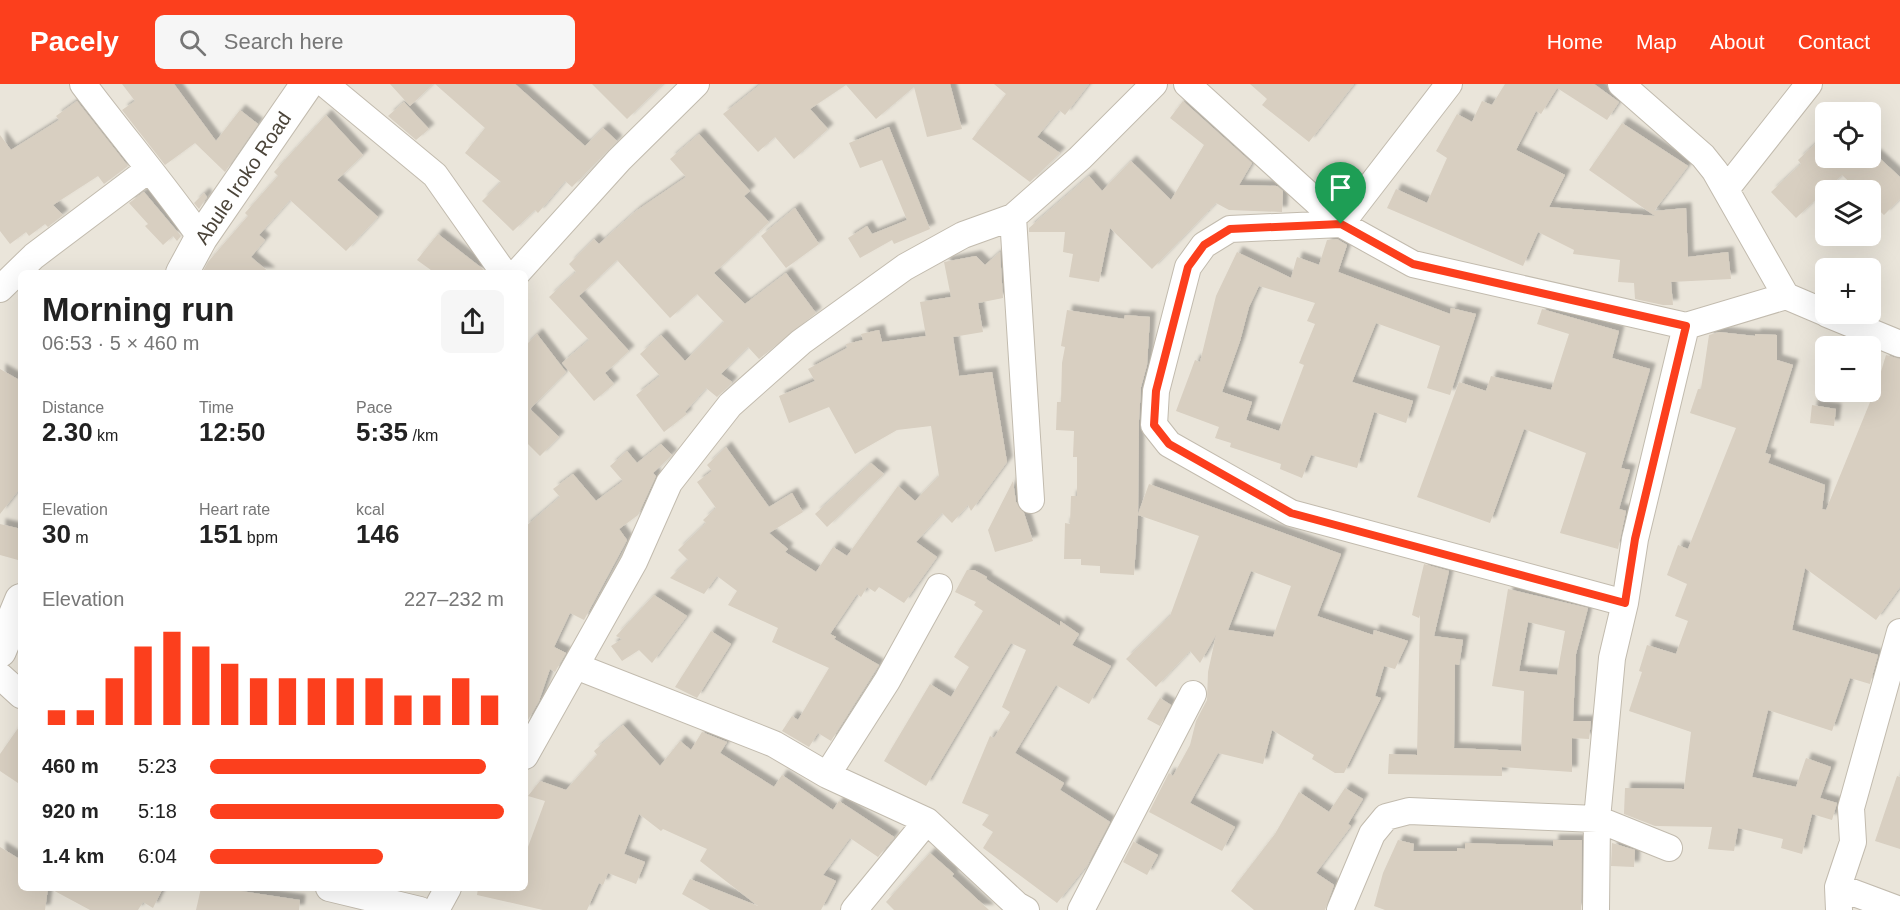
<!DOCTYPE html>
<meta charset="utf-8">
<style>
:root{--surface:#fff;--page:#f6f6f6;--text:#222;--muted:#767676;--accent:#fc3f1d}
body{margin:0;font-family:Arial,sans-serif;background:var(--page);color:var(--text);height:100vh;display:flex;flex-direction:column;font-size:22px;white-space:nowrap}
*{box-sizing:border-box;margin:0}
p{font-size:20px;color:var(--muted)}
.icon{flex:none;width:33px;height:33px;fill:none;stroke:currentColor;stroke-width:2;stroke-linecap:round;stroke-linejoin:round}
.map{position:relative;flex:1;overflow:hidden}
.sheet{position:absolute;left:18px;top:186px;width:510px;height:621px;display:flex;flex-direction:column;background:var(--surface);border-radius:9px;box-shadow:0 6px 24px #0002}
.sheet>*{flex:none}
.buttons{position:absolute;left:1815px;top:18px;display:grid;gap:12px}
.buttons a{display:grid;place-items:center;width:66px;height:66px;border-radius:9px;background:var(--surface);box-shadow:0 6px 24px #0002;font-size:30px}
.pin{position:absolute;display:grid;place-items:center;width:51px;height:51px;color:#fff;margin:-62px -26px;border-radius:50% 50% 50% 0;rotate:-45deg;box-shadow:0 0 6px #0007}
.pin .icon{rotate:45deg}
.round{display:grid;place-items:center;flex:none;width:63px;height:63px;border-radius:9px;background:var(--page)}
.overview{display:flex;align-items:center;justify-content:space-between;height:102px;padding:0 24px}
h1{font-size:33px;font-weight:700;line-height:45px}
.metrics{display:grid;grid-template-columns:repeat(3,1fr);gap:9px;height:102px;padding:6px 24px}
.metrics div{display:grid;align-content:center}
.metrics b{font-size:26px;font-weight:700}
.metrics small{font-size:16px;font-weight:400}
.metrics p{font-size:16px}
.chart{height:168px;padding:12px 24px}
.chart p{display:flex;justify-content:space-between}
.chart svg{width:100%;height:108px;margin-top:6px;stroke:var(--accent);stroke-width:6}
ul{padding:0 24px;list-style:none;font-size:20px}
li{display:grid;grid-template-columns:96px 72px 1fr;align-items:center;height:45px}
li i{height:15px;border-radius:8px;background:var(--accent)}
header{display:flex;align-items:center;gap:36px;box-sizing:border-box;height:84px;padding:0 30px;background:var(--accent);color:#fff}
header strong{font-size:28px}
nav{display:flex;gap:33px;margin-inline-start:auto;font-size:21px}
.search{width:420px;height:54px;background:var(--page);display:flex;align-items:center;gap:15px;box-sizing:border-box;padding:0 21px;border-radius:9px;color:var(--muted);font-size:22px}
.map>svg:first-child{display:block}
</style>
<header>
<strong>Pacely</strong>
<div class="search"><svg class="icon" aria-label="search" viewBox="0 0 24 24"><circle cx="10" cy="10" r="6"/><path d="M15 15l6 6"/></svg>Search here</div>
<nav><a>Home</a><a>Map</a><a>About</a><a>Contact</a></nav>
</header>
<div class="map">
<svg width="1900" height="826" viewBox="0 0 1900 826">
<defs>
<filter id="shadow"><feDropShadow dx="5.5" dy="-5.5" stdDeviation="1.5" flood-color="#0004"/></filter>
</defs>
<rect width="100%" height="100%" fill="#f6f3ec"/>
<path fill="#eae5da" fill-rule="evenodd" d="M0,0H1900V826H0ZM1826,28H1870V74H1826ZM1826,106H1870V152H1826ZM1826,184H1870V230H1826ZM21,189H525V804H21ZM1826,262H1870V308H1826Z"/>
<path fill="#d8cfc1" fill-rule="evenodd" filter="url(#shadow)" d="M122,0H174L216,57L240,26L258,40L225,88L195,59L165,81L122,26L135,17Z
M390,0H433L410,22Z
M435,0H515L585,62L603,44L617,57L572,103L565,97L538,129L535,126L513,147L482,117L501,98L465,69L485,44Z
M592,0H663L627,35Z
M761,0H950L962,45L927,53L914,3L876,35L846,1L810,25L828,45L794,75L775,53L758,68L723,30Z
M994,0H1089L1065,31L1059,26L1037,53L1060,69L1030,98L972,55L1006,10Z
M1250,0H1354L1309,58L1262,21L1267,15Z
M1505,0H1594L1619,18L1607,36L1557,4L1541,30L1536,27L1516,66L1565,91L1549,123L1655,132L1589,86L1622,39L1688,82L1654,127L1686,124L1688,173L1728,168L1731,195L1671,198L1673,221H1663L1635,215L1634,199L1618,198L1620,176L1573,170L1574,166L1538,148L1523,182L1387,124L1396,105L1427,119L1447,74L1436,67L1457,30L1472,38L1482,17L1492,21Z
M77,17L128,82L104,100L98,92L53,121L63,131L48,143L45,140L29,152L26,148L10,160L0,147V51L11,66L59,36L56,32Z
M1183,17L1252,79L1239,101L1277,102L1283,107L1282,128L1229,126L1216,119L1152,185L1110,144L1099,198L1069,193L1073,170L1063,168L1065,148H1029V144L1089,92L1102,107L1131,77L1171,116L1204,61L1170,34Z
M404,18L429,45L416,56L388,32Z
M326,31L363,71L337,96L378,133L346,167L290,116L259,151L265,156L251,173L270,189H202L208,178L248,132L245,129L278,92L274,88Z
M889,43L930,145L894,160L892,156L860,174L848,154L867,142L872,150L907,136L882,76L860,84L849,59Z
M699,50L750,107L744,112L769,138L714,189L745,220L786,189L816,229L759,275L748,263L721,290L732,298L729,302L717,313L706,304L685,328L687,330L664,348L636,311L660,292L640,270L661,251L685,277L724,238L697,210L670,234L617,176L579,212L629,267L605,289L614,300L594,317L562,279L589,256L549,213L576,188L569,180L594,155L599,160L636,127L686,93L670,75Z
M1826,50V74H1872L1875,70L1900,93V115L1884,131L1870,118V106H1858L1842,91L1796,134L1771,108L1801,80L1798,76Z
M144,108L181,152L177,157L173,152L163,161L145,142L148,140L129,119Z
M204,109L207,113L199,125L194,119Z
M795,124L819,160L786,184L761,152Z
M438,150L483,185L486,189H435L417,176Z
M1337,155L1347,161L1338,188L1450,230L1451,224L1476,230L1450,311L1427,304L1440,262L1376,239L1352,298L1413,317L1406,339L1374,328L1357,384L1311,371L1302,394L1280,385L1281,380L1230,363L1231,359L1215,354L1219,343L1176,327L1195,276L1200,278L1216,212L1237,168L1291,194L1297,173L1319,181L1327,156ZM1259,202L1315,219L1307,237L1315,240L1299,279L1304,281L1279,347L1246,336L1252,318L1222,308L1240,257L1249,223Z
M1000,168L1003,214L978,219L983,248L953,253L959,292L992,288L1007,378L971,427L968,421L952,439L942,429L916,458L937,473L904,519L879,503L875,508L867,503L861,513L857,510L830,550L836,553L834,555L879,581L831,657L818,649L809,663L782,647L792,632L798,636L829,584L772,558L778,544L728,521L737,507L717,492L704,510L670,494L688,476L678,466L706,439L703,436L716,424L697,398L712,387L707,381L726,363L769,423L792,409L803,428L769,449L788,465L785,468L816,488L833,463L847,472L898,402L915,417L939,392L931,342L897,346L855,370L829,323L789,339L779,312L815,297L808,285L847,264L846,260L863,256L861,250L879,246L882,258L926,252L920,218L951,213L944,178L976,172L985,181Z
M1542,225L1619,247L1612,274L1650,285L1621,384L1630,386L1619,425L1626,427L1618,465L1560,449L1586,369L1524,345L1490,439L1417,413L1459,298L1486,307L1491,292L1551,306L1569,250L1537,240Z
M1067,226L1124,235L1125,231L1150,233L1147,281L1141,303L1139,336L1138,430L1149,400L1341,470L1317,532L1373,551L1374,546L1408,557L1395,585L1384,582L1375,612L1381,614L1344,689H1335L1312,675L1314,671L1272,646L1263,680L1218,669L1190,719L1235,743L1222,767L1149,728L1169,689L1173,692L1190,661L1196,637L1207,616L1208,588L1216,551L1200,579L1190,567L1156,603L1126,575L1170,532L1199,452L1138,431L1134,491L1100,489V482L1081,481V475H1064L1065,439L1070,440L1071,412H1077V373H1073L1074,347L1056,346L1057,318H1061L1062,279L1065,263L1061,262ZM1251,487L1291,502L1273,553L1228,546Z
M1719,248L1755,252V250L1777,251V276L1793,281L1765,369L1771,371L1768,379L1825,401L1822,425L1826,426L1877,301L1886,271L1900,275V503L1876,536L1805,484L1792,546L1878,571L1870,600L1850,594L1832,647L1768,626L1752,693L1796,703L1806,674L1831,683L1820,714L1837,719L1832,736L1812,730L1802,770L1781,764L1783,755L1738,744L1734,767L1708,765L1712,743L1655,742L1624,730L1625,704L1684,705L1691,648L1629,627L1642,588L1639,587L1647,561L1676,570L1688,537L1675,532L1687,500L1667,491L1678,461L1688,465L1736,344L1690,329L1698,305H1701L1709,251Z
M537,250L566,288L530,325L559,353L540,372L525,357V262Z
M0,285L21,297V403L0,430Z
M1812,321L1836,325L1834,342L1810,339Z
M661,360L672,371L653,389L656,392L638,431L619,445L627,456L584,536L570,529L554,563L566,569L555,588L550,585L539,617L525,641V443L560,413L553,405L573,390L596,417L623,397L610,382L627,367L637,379Z
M871,379L884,390L827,443L815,430Z
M1013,397L1016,418L1024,429L1033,457L995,468L988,446Z
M0,440L21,445L18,476L0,471Z
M1424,480L1449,487L1434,552L1463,556L1459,581L1455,580L1454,664L1521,667L1524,607L1492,602L1508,505L1588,524L1576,570L1573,637H1591L1589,655L1572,654V688L1502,683V692L1388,690L1389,670L1417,671L1420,531L1419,534L1412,531ZM1528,538L1565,547L1557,591L1519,587Z
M967,486H974L987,493L986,495L1060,542V537L1079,550L1072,561L1111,582L1089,620L1056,601L1015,669L1064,699L1060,706L1110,738L1088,780L1057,819L983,764L993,748L982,741L989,731L962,719L990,652L994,654L1010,628L1002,623L1026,566L1011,559L926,702L884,677L930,600L951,613L969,583L954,573L983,527L974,521L976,518L955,508Z
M654,511L687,532L652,579L639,566L622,577L611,562L622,555L616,552Z
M711,547L731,560L697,614L675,603Z
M1160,614L1171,621L1160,642L1147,635Z
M21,640V701L0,687V670Z
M623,641L660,682L680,657L691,666L702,648L727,658L720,669L774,703L782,691L833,726L839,717L894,753L878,773L850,754L823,791L836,797L821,826H710L682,810L690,795L758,822L700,777L707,765L663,745L661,747L639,730L624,770L645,778L636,800L608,789L603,801L599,799L587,826H543L477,811L478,804H525V771L545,717L528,712L540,697L566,706L597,671L594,667Z
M1897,692L1900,693V765L1875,757Z
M1345,704L1363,715L1348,740L1351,742L1316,789L1334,801L1325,826H1254L1231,807L1275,750L1299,708L1329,728Z
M1135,755L1134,758L1158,771L1147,791L1123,778Z
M1398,756L1414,760L1413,767H1457V764L1465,765V759L1553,762V756H1582L1581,826H1385L1374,822L1383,789Z
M1612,759L1635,766L1634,783L1611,782Z
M0,763L21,776V804H48L45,826H0Z
M930,769L954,790L952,792L989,826H894L886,818Z
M49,804H163L153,824L143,818L138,826H90Z
M201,804H242L241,807L300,816L299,826H196Z"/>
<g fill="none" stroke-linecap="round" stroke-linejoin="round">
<g stroke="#c2bbae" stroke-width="28">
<path id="minor" d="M83,0C122,52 164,101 201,154
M325,0L435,91L504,189
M1187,0L1341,140L1413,180L1686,242L1786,212L1826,229
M1449,0L1341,140L1230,145L1204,161L1188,183L1156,307L1154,341L1169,360L1291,429L1625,519
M1621,0L1703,72L1715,87L1786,212
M1727,104L1809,0
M1013,133L1031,416
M517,189L619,76L696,0
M0,205L34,172L148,86
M1827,230L1900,260
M578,583L774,660L827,691L927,737L1017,821L1026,826
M0,592L21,611
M525,672L634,478L669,399L730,321L801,258L905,183L963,151L1013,133L1080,74L1154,0
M827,691L887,597L939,503
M1838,803L1900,826
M329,804L420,826
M436,826L448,804
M854,826L927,737
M1081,826L1193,610
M1340,826L1372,750L1386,733L1409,727L1597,735L1669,764
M1596,826L1597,735L1612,574L1625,519L1635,455L1686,242
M1839,826L1838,803L1853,758L1851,724L1900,548"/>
</g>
<g stroke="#c2bbae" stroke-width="34">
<path id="tertiary" d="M182,189L201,154L307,0
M0,567L21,516"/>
</g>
<use href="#minor" stroke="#fff" stroke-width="26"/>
<use href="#tertiary" stroke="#fff" stroke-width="32"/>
</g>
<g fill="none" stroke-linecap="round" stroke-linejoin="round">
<g stroke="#fff" stroke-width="12">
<path id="route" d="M1341,140L1413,180L1686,242L1635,455L1625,519L1291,429L1169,360L1154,341L1156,307L1188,183L1204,161L1230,145Z"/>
</g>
<use href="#route" stroke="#fc3f1d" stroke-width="8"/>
</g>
<g text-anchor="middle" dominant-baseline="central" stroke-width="4.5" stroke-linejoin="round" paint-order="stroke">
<g font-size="20" fill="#4b4439" stroke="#fff">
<text transform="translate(243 94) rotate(-56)">Abule Iroko Road</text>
</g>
</g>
</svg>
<div class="buttons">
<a><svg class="icon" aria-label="locate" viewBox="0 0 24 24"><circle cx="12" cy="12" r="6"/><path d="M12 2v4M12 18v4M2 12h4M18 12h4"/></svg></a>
<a><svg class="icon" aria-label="layers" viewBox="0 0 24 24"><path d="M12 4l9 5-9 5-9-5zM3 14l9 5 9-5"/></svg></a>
<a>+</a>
<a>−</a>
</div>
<div class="pin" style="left:1341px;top:140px;background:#1e9e55"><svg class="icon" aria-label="arrive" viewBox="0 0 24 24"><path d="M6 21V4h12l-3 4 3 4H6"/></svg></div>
<section class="sheet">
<div class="overview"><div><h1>Morning run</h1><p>06:53 · 5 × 460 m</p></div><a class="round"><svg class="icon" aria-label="share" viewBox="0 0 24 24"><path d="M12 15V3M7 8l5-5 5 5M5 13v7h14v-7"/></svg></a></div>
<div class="metrics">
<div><p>Distance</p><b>2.30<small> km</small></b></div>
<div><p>Time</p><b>12:50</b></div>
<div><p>Pace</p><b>5:35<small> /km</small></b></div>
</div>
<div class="metrics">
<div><p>Elevation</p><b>30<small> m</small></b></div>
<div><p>Heart rate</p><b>151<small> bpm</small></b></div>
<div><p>kcal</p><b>146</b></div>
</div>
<div class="chart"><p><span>Elevation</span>227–232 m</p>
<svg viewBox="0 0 160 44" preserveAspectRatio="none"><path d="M5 44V38M15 44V38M25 44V25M35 44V12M45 44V6M55 44V12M65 44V19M75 44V25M85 44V25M95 44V25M105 44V25M115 44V25M125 44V32M135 44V32M145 44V25M155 44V32"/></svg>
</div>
<ul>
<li><b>460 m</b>5:23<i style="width:94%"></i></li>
<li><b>920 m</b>5:18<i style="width:100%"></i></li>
<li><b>1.4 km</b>6:04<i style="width:59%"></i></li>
</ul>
</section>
</div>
